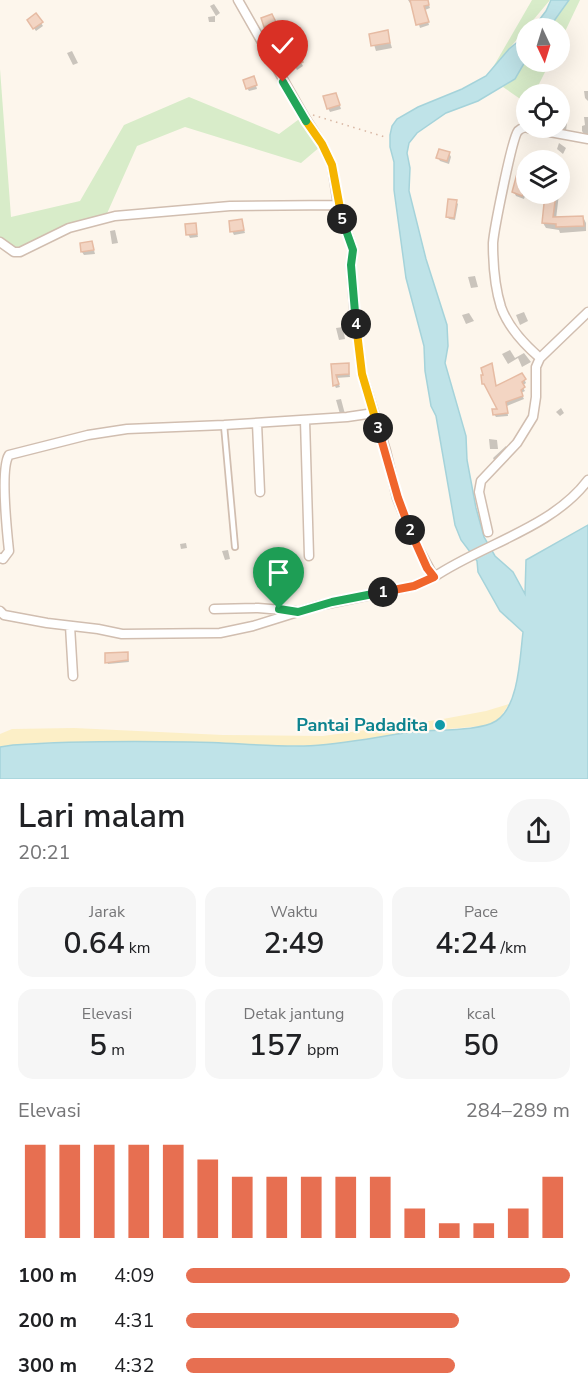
<!DOCTYPE html>
<html lang="id">
<meta charset="utf-8">
<style>
:root{--surface:#fff;--page:#f6f6f6;--text:#202124;--muted:#757577;--accent:#e76f51}
body{margin:0;font-family:"Nunito Sans",sans-serif;background:var(--page);color:var(--text);height:100vh;display:flex;flex-direction:column;font-size:22px;white-space:nowrap}
*{box-sizing:border-box;margin:0}
p{font-size:20px;color:var(--muted)}
.icon{flex:none;width:33px;height:33px;fill:none;stroke:currentColor;stroke-width:2;stroke-linecap:round;stroke-linejoin:round}
.map{position:relative;height:779px;overflow:hidden}
.sheet{display:flex;flex-direction:column;background:var(--surface);flex:1}
.sheet>*{flex:none}
.needle{width:39px;rotate:176deg}
.buttons{position:absolute;left:516px;top:18px;display:grid;gap:12px}
.buttons a{display:grid;place-items:center;width:54px;height:54px;border-radius:50%;background:var(--surface);box-shadow:0 6px 24px #0002;font-size:30px}
.pin{position:absolute;display:grid;place-items:center;width:51px;height:51px;color:#fff;margin:-62px -26px;border-radius:50% 50% 50% 0;rotate:-45deg;box-shadow:0 0 6px #0007}
.pin .icon{rotate:45deg}
.km{position:absolute;width:30px;height:30px;margin:-15px;border-radius:50%;background:#222;color:#fff;font-size:16px;line-height:30px;text-align:center}
.round{display:grid;place-items:center;flex:none;width:63px;height:63px;border-radius:24px;background:var(--page)}
.overview{display:flex;align-items:center;justify-content:space-between;height:102px;padding:0 18px}
h1{font-size:33px;font-weight:600;line-height:45px}
.metrics{display:grid;grid-template-columns:repeat(3,1fr);gap:9px;height:102px;padding:6px 18px}
.metrics div{display:grid;align-content:center;border-radius:15px;background:var(--page);text-align:center}
.metrics b{font-size:30px;font-weight:600}
.metrics small{font-size:16px;font-weight:400}
.metrics p{font-size:16px}
.chart{height:168px;padding:12px 18px}
.chart p{display:flex;justify-content:space-between}
.chart svg{width:100%;height:108px;margin-top:6px;stroke:var(--accent);stroke-width:6}
ul{padding:0 18px;list-style:none;font-size:20px}
li{display:grid;grid-template-columns:96px 72px 1fr;align-items:center;height:45px}
li i{height:15px;border-radius:8px;background:var(--accent)}
.map>svg:first-child{display:block}
</style>
<div class="map">
<svg width="588" height="779" viewBox="0 0 588 779">
<rect width="100%" height="100%" fill="#fdf6ec"/>
<path fill="#d8ecc9" d="M532,0H550L492,69Z
M565,0H580L560,42V28H545Z
M526,54V62H550L534,94H526V103L503,87Z
M0,69L11,217L80,201L124,125L189,97L279,134L302,117L321,146L301,163L185,127L137,146L105,218L17,249L0,240Z"/>
<path fill="#fcefc7" d="M509,704L498,721L483,726L412,732L336,745L273,746L192,742L35,743L0,747V734L12,729L74,728L223,735L323,736L443,719L486,711Z"/>
<path fill="#bfe3e8" stroke="#a5d3da" stroke-width="1.5" d="M551,0H569L549,28H533L546,11Z
M526,35V60L515,79L478,101L446,113L417,133L409,143L407,153L410,168L409,191L426,259L447,325L448,346L445,363L466,436L467,460L476,508L484,537L495,556L513,572L525,594L526,560L588,525V779H0V747L13,745C72,741 131,741 190,742C228,742 266,747 304,746C340,745 375,737 411,732C433,729 479,732 496,721C519,707 520,656 523,632L500,611L478,572L477,561L461,540L455,525L436,416L431,406L425,371L424,346L406,278L394,190V162L390,147V135L392,126L397,119L418,107L462,89L486,76L509,49Z"/>
<path fill="#0003" d="M408,0H427L430,8L425,10L429,25L420,28L412,2L410,3Z
M214,4L220,13L216,16L210,6Z
M215,16V22H209L208,17Z
M273,19L276,26L268,29L266,26Z
M41,23L43,26L36,31L31,24Z
M387,32L392,48L376,51L371,35Z
M287,38L291,47L286,50L281,41Z
M72,51L78,63L73,65L67,53Z
M296,54L303,66L297,70L289,57Z
M254,79L257,89L249,91L247,88Z
M584,91H588V101L585,98Z
M336,94L341,109L330,112L328,108Z
M584,117H588V134H584L582,131V126L585,125Z
M560,119H565L567,123L566,131L560,130L558,128Z
M559,143L566,148L563,154L557,149Z
M449,153L451,157L449,164L440,161L438,158Z
M525,173L526,193L524,199L516,196L514,192Z
M546,194H559L556,219L583,217L586,223V231L560,233L559,230L546,228L543,223Z
M456,202L458,204L455,220L449,219L447,216Z
M241,220L245,233L234,235L232,231Z
M195,224L198,237L190,238L188,234Z
M115,230L118,243L112,244L110,231Z
M92,243L95,254L84,255L82,252Z
M475,276L478,287L471,288L468,277Z
M524,312L528,321L520,325L516,315Z
M469,313L474,321L466,324L462,315Z
M343,327L345,339L339,340L336,328Z
M510,350L515,358L524,353L531,362L522,367L518,358L508,364L502,354Z
M348,364L350,377L336,378L340,387L336,388L332,380L333,365Z
M492,365L496,388L522,375L526,383L522,386L525,391L521,393L524,399L507,406L508,416L496,417L494,414L499,410L487,387L483,384Z
M341,399L345,414H340L336,400Z
M561,408L564,413L560,416L556,412Z
M489,439L497,440L498,449H490Z
M506,446L508,449L495,462L493,458Z
M186,543L187,548L181,549L180,544Z
M228,550L230,559L225,560L222,551Z
M127,654L129,662L108,664L107,662Z"/>
<path fill="#f3d5c3" stroke="#e6bba3" stroke-width="1.5" d="M410,0H428L429,5L424,6L429,22L416,25Z
M36,13L43,22L33,29L27,20Z
M272,14L276,22L264,27L261,18Z
M388,30L390,43L371,46L369,34Z
M296,52L303,62L294,67L287,57Z
M254,76L257,85L246,89L243,80Z
M336,93L340,105L327,109L323,96Z
M439,149L450,152L447,161L436,158Z
M518,170L526,171L523,188L525,189L522,196L512,192Z
M545,194H556L553,217L583,216L584,226L556,227V224L542,223Z
M448,199L457,200L454,218L446,217Z
M242,219L244,230L230,232L229,221Z
M196,223L197,234L186,235L185,224Z
M92,241L94,250L81,252L80,243Z
M349,363V374L336,375L339,384L333,386L331,364Z
M492,363L496,386L522,373L526,379L522,382L525,387L521,390L523,396L506,402L508,413L493,415L492,409H497L484,384H482L481,375H483L481,368Z
M128,652V660L105,663V653Z"/>
<g fill="none" stroke-linecap="round" stroke-linejoin="round">
<g stroke="#d1beb0" stroke-width="8">
<path id="lane" d="M224,425L235,547"/>
</g>
<g stroke="#d1beb0" stroke-width="11">
<path id="street" d="M526,127C523,128 521,128 518,131C512,138 494,230 493,243C493,264 495,288 501,307C508,327 525,345 540,358
M528,128L588,139
M0,242L14,252H20L69,228L115,216L230,206L338,205
M305,420L309,556
M257,423L260,492
M488,532L479,492L481,481L517,443L533,417L536,397V367L540,358L588,312
M0,558L3,559L9,551C7,532 0,468 9,455L88,435L127,429L224,425L347,417L374,413
M434,577C483,544 552,528 588,480
M214,609L258,608L295,611
M0,611L4,615L47,623L98,629L122,634L220,633L253,626L317,606L414,586L434,577L415,542L397,498L386,451L362,374L354,307L351,265L353,250L338,205L332,165L322,144L304,116L238,0
M70,626L73,676"/>
</g>
<path stroke="#d9b8a5" stroke-width="1.5" stroke-dasharray="1.5 4.5" stroke-linecap="butt" d="M313,115L385,137"/>
<use href="#lane" stroke="#fff" stroke-width="4.5"/>
<use href="#street" stroke="#fff" stroke-width="8"/>
</g>
<g fill="none" stroke-linecap="round" stroke-linejoin="round">
<g stroke="#fff" stroke-width="12">
<path id="split-1" d="M279,609L298,612L332,602L383,592"/>
</g>
<g stroke="#fff" stroke-width="12">
<path id="split-2" d="M383,592L414,586L434,577L427,568L410,530"/>
</g>
<g stroke="#fff" stroke-width="12">
<path id="split-3" d="M378,428L398,498L410,530"/>
</g>
<g stroke="#fff" stroke-width="12">
<path id="split-4" d="M356,324L362,374L378,428"/>
</g>
<g stroke="#fff" stroke-width="12">
<path id="split-5" d="M342,219L353,250L351,265L356,324"/>
</g>
<g stroke="#fff" stroke-width="12">
<path id="split-6" d="M306,121L322,144L332,165L342,219"/>
</g>
<g stroke="#fff" stroke-width="12">
<path id="split-7" d="M283,82L306,121"/>
</g>
<use href="#split-1" stroke="#22a559" stroke-width="8"/>
<use href="#split-2" stroke="#f0652b" stroke-width="8"/>
<use href="#split-3" stroke="#f0652b" stroke-width="8"/>
<use href="#split-4" stroke="#f5b400" stroke-width="8"/>
<use href="#split-5" stroke="#22a559" stroke-width="8"/>
<use href="#split-6" stroke="#f5b400" stroke-width="8"/>
<use href="#split-7" stroke="#22a559" stroke-width="8"/>
</g>
<circle fill="#0f9aa8" stroke="#fffaf3" stroke-width="2" cx="440" cy="725" r="6"/>
<g text-anchor="middle" dominant-baseline="central" stroke-width="4.5" stroke-linejoin="round" paint-order="stroke">
<g font-size="18" font-weight="bold" fill="#0d838f" stroke="#fffaf3" text-anchor="end">
<text x="428" y="725">Pantai Padadita</text>
</g>
</g>
</svg>
<div class="buttons">
<a><svg class="needle" viewBox="-14 -14 28 28"><path d="M0-13l5 13h-10z" fill="#e53935"/><path d="M0 13l5-13h-10z" fill="#757577"/></svg></a>
<a><svg class="icon" aria-label="locate" viewBox="0 0 24 24"><circle cx="12" cy="12" r="6"/><path d="M12 2v4M12 18v4M2 12h4M18 12h4"/></svg></a>
<a><svg class="icon" aria-label="layers" viewBox="0 0 24 24"><path d="M12 4l9 5-9 5-9-5zM3 14l9 5 9-5"/></svg></a>
</div>
<div class="pin" style="left:279px;top:609px;background:#1e9e55"><svg class="icon" aria-label="arrive" viewBox="0 0 24 24"><path d="M6 21V4h12l-3 4 3 4H6"/></svg></div>
<div class="pin" style="left:283px;top:82px;background:#d93025"><svg class="icon" aria-label="check" viewBox="0 0 24 24"><path d="M5 12l5 5 9-10"/></svg></div>
<b class="km" style="left:383px;top:592px">1</b>
<b class="km" style="left:410px;top:530px">2</b>
<b class="km" style="left:378px;top:428px">3</b>
<b class="km" style="left:356px;top:324px">4</b>
<b class="km" style="left:342px;top:219px">5</b>
</div>
<section class="sheet">
<div class="overview"><div><h1>Lari malam</h1><p>20:21</p></div><a class="round"><svg class="icon" aria-label="share" viewBox="0 0 24 24"><path d="M12 15V3M7 8l5-5 5 5M5 13v7h14v-7"/></svg></a></div>
<div class="metrics">
<div><p>Jarak</p><b>0.64<small> km</small></b></div>
<div><p>Waktu</p><b>2:49</b></div>
<div><p>Pace</p><b>4:24<small> /km</small></b></div>
</div>
<div class="metrics">
<div><p>Elevasi</p><b>5<small> m</small></b></div>
<div><p>Detak jantung</p><b>157<small> bpm</small></b></div>
<div><p>kcal</p><b>50</b></div>
</div>
<div class="chart"><p><span>Elevasi</span>284–289 m</p>
<svg viewBox="0 0 160 44" preserveAspectRatio="none"><path d="M5 44V6M15 44V6M25 44V6M35 44V6M45 44V6M55 44V12M65 44V19M75 44V19M85 44V19M95 44V19M105 44V19M115 44V32M125 44V38M135 44V38M145 44V32M155 44V19"/></svg>
</div>
<ul>
<li><b>100 m</b>4:09<i style="width:100%"></i></li>
<li><b>200 m</b>4:31<i style="width:71%"></i></li>
<li><b>300 m</b>4:32<i style="width:70%"></i></li>
</ul>
</section>
